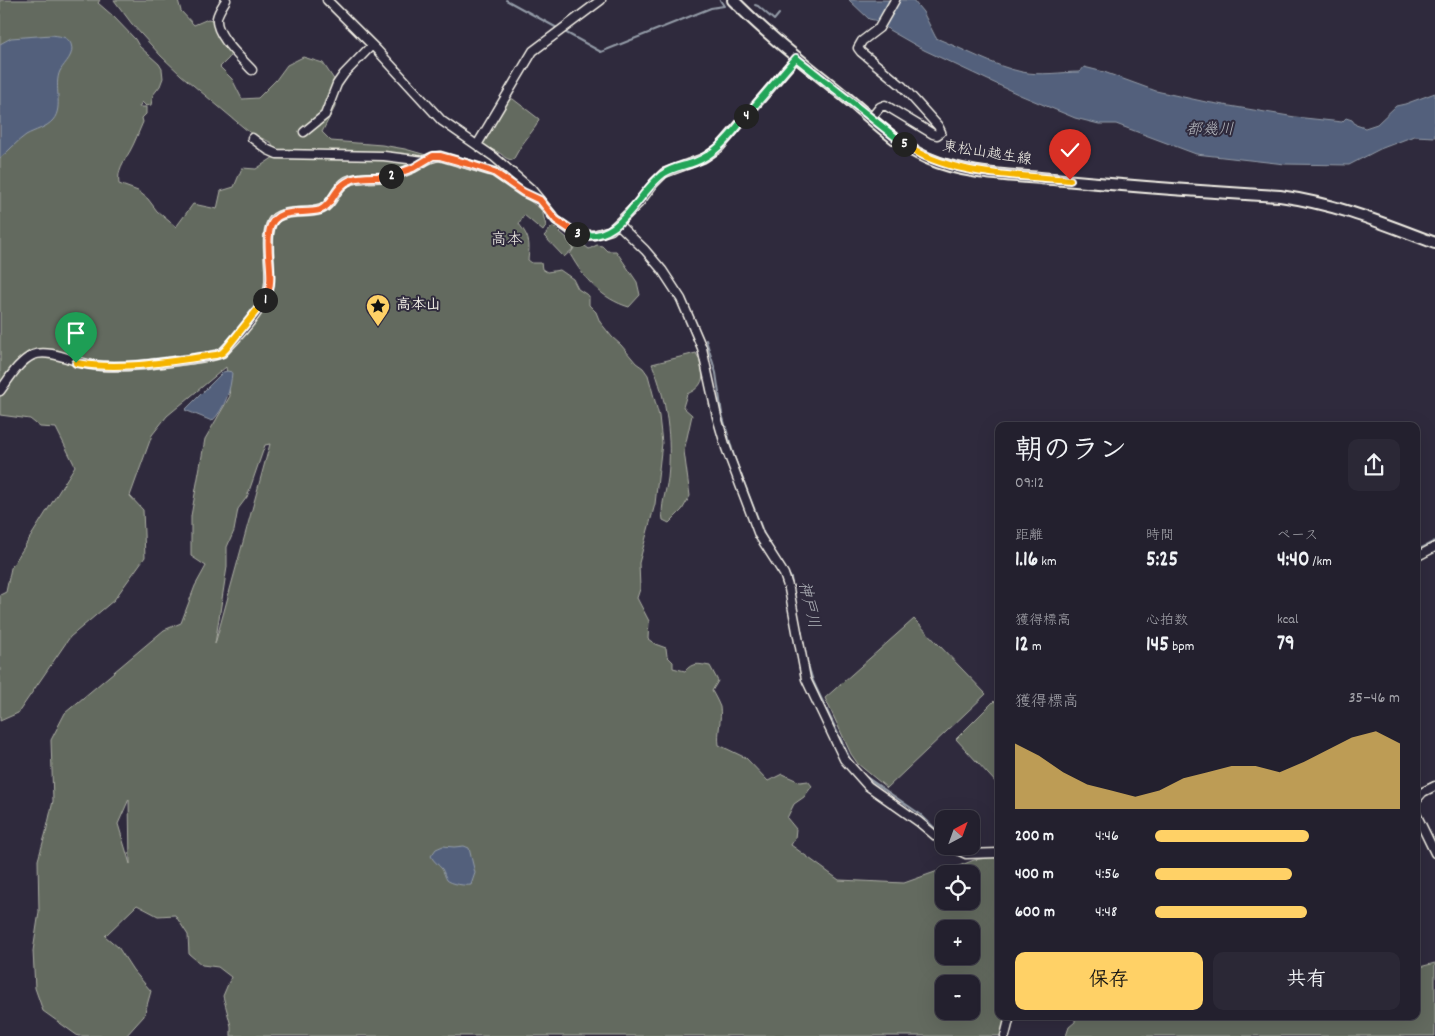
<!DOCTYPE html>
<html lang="ja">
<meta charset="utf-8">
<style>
:root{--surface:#23202e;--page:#2b2836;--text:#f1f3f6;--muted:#a3a3aa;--line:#403e4a;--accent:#ffd166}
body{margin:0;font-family:Dekko,"Klee One",sans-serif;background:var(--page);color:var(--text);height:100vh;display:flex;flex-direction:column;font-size:19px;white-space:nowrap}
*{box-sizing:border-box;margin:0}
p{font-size:16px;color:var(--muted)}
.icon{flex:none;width:28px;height:28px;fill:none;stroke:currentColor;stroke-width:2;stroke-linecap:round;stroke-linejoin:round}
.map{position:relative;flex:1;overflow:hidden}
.sheet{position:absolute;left:995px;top:422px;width:425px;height:598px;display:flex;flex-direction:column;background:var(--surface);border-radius:10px;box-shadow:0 5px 20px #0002,0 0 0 1px var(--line)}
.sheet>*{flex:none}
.needle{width:32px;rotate:41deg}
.buttons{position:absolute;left:935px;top:810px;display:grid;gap:10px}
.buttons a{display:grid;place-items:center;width:45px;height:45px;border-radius:10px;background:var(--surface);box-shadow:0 5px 20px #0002,0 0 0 1px var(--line);font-size:25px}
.pin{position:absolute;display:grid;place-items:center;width:42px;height:42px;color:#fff;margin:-51px -21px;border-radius:50% 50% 50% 0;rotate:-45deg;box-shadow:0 0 5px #0007}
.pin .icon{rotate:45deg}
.km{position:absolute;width:25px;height:25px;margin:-12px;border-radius:50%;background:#222;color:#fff;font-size:14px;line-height:25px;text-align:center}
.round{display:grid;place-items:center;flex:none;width:52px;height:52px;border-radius:10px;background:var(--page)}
.headline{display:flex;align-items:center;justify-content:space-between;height:85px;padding:0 20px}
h1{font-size:28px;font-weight:800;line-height:38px}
.figures{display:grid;grid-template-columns:repeat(3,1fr);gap:8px;height:85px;padding:5px 20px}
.figures div{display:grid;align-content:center}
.figures b{font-size:21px;font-weight:800}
.figures small{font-size:14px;font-weight:400}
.figures p{font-size:14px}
.chart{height:140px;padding:10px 20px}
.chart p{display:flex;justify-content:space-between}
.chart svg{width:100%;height:90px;margin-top:5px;fill:var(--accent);opacity:.7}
.button{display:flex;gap:10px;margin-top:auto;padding:10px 20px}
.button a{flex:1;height:58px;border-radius:10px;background:var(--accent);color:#111;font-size:20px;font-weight:800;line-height:58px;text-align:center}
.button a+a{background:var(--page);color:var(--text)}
ul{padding:0 20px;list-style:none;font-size:16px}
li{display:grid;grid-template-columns:80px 60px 1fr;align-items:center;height:38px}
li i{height:12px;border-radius:6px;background:var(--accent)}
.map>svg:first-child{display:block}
</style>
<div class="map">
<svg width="1435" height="1036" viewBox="0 0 1435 1036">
<rect width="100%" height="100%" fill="#2f2a3d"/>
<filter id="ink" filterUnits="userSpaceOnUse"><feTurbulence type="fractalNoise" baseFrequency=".02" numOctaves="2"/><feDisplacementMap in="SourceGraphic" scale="10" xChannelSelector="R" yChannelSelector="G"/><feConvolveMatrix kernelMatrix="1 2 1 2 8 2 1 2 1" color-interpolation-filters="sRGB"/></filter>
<g filter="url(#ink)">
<path fill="#636b5f" stroke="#acaea4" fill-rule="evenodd" d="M0,0H100L98,3L113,16L135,39L139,46L159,64L162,69L163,78L160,86L153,95L151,105L146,106L142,102L139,107H146V114L142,118L143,122C139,131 135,142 130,151C123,163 117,170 119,184L138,191L148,199L157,211L176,227L193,204L217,209L221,191L234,187L242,168L256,169L274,157L272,143L249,132L181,75L161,56L132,24L114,0H178L181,11L194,25L208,19L217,21L224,34L234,45L229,58L220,67L232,79L242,99L258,98L276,80L287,65L303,57L323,63L335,81V107L322,132L331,141L382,145L405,149L493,174L542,210L546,226L543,231L524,215L519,224C530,238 530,243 528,260L532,263H541L542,269L547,272L560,270L573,279L578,289L589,296V305L596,312L600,322L612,337L621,345L636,363L643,368L648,375L659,416L662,443L655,504L639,563L640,589L637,598L649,621L648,639L655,644L666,648L667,656L673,662V668L685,671C693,662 698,664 710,666L718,681L712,691C715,696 718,702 720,707C722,720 717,732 719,745L746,758L768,781L782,774L800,782L808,781L812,786L804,797L794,804L787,818L796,829L795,838L791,845L839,880L904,883L935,872L949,870L974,860L999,856V1016H1004V1036H231V1026L223,996L231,977L218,967L202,965L189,954L188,935L175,915L158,916L137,905L105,936L118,947L133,970L151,991L144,1016L126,1036H78L43,1011L35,988L33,951L39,912L38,860L46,832L53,801L51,740L65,713L164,630L181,623L195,586L206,566L191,556V516L205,439L230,396L226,367L167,416L152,435L130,496L143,510L145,557L114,600L70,637L18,713L0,721V595L6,592L11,568L75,466L56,428L40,427L30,419L0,415ZM270,444L215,644L227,567V547L234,531L238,509L247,497L265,445ZM129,799L130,864L118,824ZM944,874H971V901H944ZM944,929H971V956H944ZM944,984H971V1011H944Z
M508,98L513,99L539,119L536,126L521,146L513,160C504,159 505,156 498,152C491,149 489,149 482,143Z
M553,226L567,238V240L573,248L569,240L572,236L589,249L597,245L602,246L607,251H616L637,282L640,295L629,307C602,299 584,279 570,254L574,248L564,257L544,236Z
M696,353C705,370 708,385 687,394L683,407L692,415L684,451L690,496L682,510L669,523L663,520C660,506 666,493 668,478C672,439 667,400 652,364Z
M914,619L986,694L887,788L858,764L851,754L825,698Z
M994,701L999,706V786L956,739Z
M1435,963V1036H1066L1069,1027L1075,1022V1016H1416V968Z"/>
<path fill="#53617c" stroke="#939ba7" d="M849,0H913L923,12L936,38C963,49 994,66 1022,72C1041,76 1061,72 1080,72L1084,67L1104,72L1156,91L1206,102L1295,117L1342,122L1346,118L1352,120L1356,125L1365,128L1377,124L1396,106L1405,104L1435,93V137L1414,136L1380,149L1349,165L1285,164L1196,154L1116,124H1099L1075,118L1020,95L924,50L889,30L879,21L869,19Z
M51,35C58,36 68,36 71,44C75,55 65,62 60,71C53,86 64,107 53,120C46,128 35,130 26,135C17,141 9,151 0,158V44L11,38Z
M227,371L232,372C231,389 225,409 212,421L185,410L223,372Z
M443,846L454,847L464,846L469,848L475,873L471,885C466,886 451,884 447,880C445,877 444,872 442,869C438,864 434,862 431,856L436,849Z"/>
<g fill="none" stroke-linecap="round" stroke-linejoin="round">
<path stroke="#939ba7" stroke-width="2" d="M506,0L559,29
M720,0L724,6
M755,5L758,6L774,20L779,14
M563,31L601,52L711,8L724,6
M706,340L716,373L722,414L734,456L764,534L791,578L806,658L813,681L851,761L862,774L920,814L944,837
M1416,551L1435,541
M965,846L980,850"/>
<g stroke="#f4f1e8" stroke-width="11">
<path id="minor" d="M226,0C223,5 218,12 217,18C215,35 241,58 252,70
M327,0L377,50L442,121L494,157L531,189L556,220L573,232L579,235H594L611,230L639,203L654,183L664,173L704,158L719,148L796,58
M871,118L880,107L885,105L933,134L937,135L941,132L938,126L902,86L861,52L858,48L862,41L879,28L895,0
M304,132L325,115L337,84L344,74L372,45
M252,138L268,150L277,154L384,156L424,161
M477,145L533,51L601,0
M618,224L645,250L662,270L681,299L702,348L717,417L726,448L759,535L784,574L789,589L806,679L844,759L868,786L919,822L944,843
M0,391C9,379 18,362 33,355C49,348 76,363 93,365C121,369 163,363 192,359C202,357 212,357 222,353C237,338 267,307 269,286C272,267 264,239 272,222C279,208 309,215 322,209C334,203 335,188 347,181C360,175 377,180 392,176C399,174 406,171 413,168C423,163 429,156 440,156L494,172L523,192L540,200
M1416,557L1435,547
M1416,800L1423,792L1435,786
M1416,814L1435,853
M949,846L966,854L999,853
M1005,1036L1010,1016"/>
</g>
<g stroke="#f4f1e8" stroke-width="14">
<path id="major" d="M733,0C768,36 809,67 848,99C872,119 897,145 927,158C965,175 1012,175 1053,179C1129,186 1205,192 1280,196C1337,204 1382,223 1435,243"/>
</g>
<use href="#minor" stroke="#2f2a3d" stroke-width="8"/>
<use href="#major" stroke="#2f2a3d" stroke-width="10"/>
</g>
</g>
<g fill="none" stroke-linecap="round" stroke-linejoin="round" filter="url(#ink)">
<g stroke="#fff" stroke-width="10">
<path id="split-1" d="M76,363C123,371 170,361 216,355L222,353L226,349L265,300"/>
</g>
<g stroke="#fff" stroke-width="10">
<path id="split-2" d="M265,300C277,279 264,251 270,228C276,206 304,215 320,210C334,205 333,186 353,179C363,176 379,178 391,176"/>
</g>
<g stroke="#fff" stroke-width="10">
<path id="split-3" d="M391,176L413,168L433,156H440L469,164L494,172L523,192L540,200L556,220L577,234"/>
</g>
<g stroke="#fff" stroke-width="10">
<path id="split-4" d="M577,234C621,245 636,194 663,174C672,167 685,166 695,162C718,153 731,134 746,116"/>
</g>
<g stroke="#fff" stroke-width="10">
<path id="split-5" d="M746,116L796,58L904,144"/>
</g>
<g stroke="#fff" stroke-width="10">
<path id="split-6" d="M904,144C948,176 1017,175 1070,180"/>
</g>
<use href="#split-1" stroke="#f5b400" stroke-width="6"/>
<use href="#split-2" stroke="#f0652b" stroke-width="6"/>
<use href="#split-3" stroke="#f0652b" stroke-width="6"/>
<use href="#split-4" stroke="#22a559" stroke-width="6"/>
<use href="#split-5" stroke="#22a559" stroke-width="6"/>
<use href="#split-6" stroke="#f5b400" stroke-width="6"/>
</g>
<defs>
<g id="sight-pin" transform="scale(1.25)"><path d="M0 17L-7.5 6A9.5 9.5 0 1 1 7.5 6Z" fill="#ffd166" stroke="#2f2a3d"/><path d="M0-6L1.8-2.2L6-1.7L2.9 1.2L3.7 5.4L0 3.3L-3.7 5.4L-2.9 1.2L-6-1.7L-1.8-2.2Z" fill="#111"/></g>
</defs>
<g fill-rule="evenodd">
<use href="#sight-pin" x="378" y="306"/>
</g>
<g text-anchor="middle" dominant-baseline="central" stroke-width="4" stroke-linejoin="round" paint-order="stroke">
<g font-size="15" fill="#f4f1e8" stroke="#2f2a3d">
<text transform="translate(987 154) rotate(9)">東松山越生線</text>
</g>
<g font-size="15" font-weight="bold" fill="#f4f1e8" stroke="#2f2a3d" text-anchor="start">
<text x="396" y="306">高本山</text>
</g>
<g font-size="16" font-style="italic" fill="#b4b7bd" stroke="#2f2a3d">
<text x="1210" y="130">都幾川</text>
<text transform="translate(808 605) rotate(77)">神戸川</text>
</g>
<g font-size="16" fill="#f4f1e8" stroke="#2f2a3d">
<text x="507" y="240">高本</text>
</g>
</g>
</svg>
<div class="buttons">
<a><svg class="needle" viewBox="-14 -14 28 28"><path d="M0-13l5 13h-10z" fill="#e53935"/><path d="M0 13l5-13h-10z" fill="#a3a3aa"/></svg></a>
<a><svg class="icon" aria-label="locate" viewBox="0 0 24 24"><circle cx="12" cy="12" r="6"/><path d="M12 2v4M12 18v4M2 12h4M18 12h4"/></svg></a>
<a>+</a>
<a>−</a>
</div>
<div class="pin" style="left:76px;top:363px;background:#1e9e55"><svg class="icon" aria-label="arrive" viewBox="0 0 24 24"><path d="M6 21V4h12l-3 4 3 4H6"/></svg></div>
<div class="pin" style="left:1070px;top:180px;background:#d93025"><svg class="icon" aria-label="check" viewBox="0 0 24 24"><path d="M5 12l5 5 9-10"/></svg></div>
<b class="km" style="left:265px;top:300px">1</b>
<b class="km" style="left:391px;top:176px">2</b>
<b class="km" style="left:577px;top:234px">3</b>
<b class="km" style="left:746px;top:116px">4</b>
<b class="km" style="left:904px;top:144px">5</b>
<section class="sheet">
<div class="headline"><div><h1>朝のラン</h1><p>09:12</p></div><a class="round"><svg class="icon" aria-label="share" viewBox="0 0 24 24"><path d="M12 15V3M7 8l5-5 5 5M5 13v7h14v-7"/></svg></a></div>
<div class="figures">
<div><p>距離</p><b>1.16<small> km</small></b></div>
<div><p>時間</p><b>5:25</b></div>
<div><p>ペース</p><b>4:40<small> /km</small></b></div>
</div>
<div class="figures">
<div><p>獲得標高</p><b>12<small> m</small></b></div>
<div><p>心拍数</p><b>145<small> bpm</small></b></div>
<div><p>kcal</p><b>79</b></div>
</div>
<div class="chart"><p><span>獲得標高</span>35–46 m</p>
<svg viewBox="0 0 160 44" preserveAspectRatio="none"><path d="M0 44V12L10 18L20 26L30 32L40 35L50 38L60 35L70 29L80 26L90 23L100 23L110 26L120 21L130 15L140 9L150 6L160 12V44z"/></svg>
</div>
<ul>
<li><b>200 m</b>4:46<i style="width:63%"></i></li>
<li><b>400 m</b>4:56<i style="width:56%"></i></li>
<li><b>600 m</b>4:48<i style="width:62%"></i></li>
</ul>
<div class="button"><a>保存</a><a>共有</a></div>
</section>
</div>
